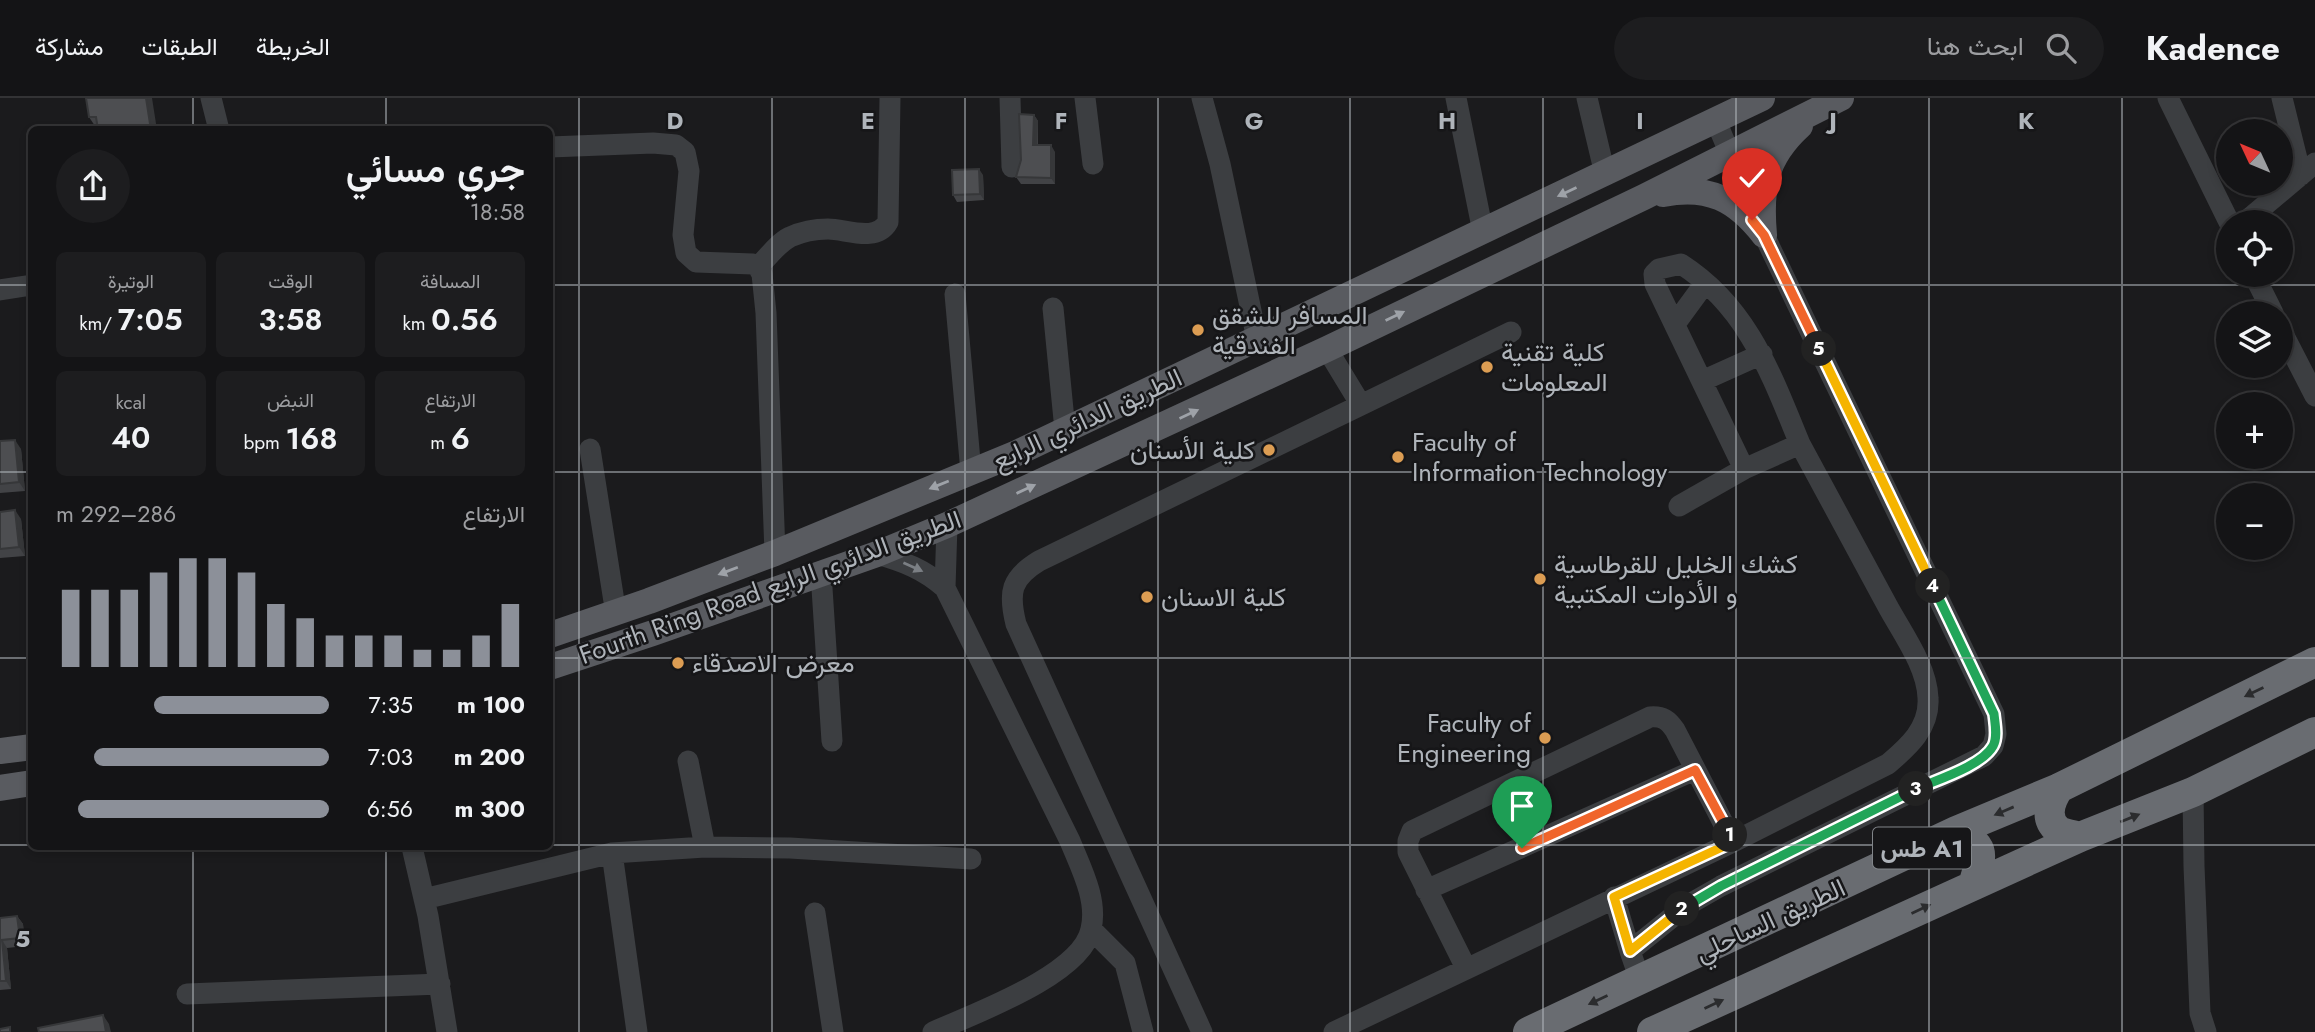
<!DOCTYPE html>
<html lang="ar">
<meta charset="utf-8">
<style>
:root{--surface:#141416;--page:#1d1d1f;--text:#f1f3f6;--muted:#9d9ea1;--line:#333335;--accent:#8c9099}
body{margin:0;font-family:Jost,Vazirmatn,sans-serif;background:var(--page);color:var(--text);direction:rtl;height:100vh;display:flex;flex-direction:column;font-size:26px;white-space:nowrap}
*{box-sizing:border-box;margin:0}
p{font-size:23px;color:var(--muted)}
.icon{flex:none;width:38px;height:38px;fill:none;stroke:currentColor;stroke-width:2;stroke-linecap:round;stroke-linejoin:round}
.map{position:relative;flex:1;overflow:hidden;direction:ltr}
.drawer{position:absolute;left:28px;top:28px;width:525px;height:724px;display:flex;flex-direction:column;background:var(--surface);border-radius:10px;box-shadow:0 4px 10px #0003,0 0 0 2px var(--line);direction:rtl}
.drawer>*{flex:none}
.needle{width:46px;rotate:314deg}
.controls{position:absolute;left:2216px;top:21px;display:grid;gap:14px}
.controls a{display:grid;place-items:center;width:77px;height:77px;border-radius:50%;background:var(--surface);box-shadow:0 4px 10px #0003,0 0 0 2px var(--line);font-size:35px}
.pin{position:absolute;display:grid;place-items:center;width:60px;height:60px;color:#fff;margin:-72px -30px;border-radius:50% 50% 50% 0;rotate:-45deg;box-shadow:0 0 7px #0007}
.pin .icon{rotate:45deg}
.km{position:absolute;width:35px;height:35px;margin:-18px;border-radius:50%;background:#222;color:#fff;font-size:19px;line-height:35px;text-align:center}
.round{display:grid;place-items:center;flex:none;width:74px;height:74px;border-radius:37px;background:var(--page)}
.summary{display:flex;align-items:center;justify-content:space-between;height:119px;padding:0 28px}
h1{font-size:38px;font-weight:600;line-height:52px}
.metrics{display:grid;grid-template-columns:repeat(3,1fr);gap:10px;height:119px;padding:7px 28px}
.metrics div{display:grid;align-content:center;border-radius:10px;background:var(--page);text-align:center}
.metrics b{font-size:30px;font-weight:600}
.metrics small{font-size:19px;font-weight:400}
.metrics p{font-size:19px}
.chart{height:196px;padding:14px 28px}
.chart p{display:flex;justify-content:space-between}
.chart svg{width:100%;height:126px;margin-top:7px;stroke:var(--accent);stroke-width:6}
ul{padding:0 28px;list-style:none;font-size:23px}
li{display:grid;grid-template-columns:112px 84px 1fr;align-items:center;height:52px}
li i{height:18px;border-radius:9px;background:var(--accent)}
header{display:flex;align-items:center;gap:42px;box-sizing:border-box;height:98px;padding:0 35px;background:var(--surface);border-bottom:2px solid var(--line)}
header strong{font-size:33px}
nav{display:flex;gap:38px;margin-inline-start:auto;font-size:24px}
.search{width:490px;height:63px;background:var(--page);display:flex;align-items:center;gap:18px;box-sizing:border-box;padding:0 24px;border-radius:38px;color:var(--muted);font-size:26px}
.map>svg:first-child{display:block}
</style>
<header>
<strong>Kadence</strong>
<div class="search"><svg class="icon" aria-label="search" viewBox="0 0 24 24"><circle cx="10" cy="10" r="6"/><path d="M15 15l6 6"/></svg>ابحث هنا</div>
<nav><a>الخريطة</a><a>الطبقات</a><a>مشاركة</a></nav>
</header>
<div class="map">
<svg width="2315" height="934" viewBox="0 0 2315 934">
<rect width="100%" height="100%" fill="#1b1b1d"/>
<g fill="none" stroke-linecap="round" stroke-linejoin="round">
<path stroke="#3c3e41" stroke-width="21" d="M211,0L219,32
M1010,0L1012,69
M1085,0L1093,66
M1202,0L1220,66L1257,241
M1456,0L1483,134
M1587,0L1605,76
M2168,0L2229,124
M2282,0L2301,77
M550,49L653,45L676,47L685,54L689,73L683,137L686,155L696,164L753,166L758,169
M2245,124L2315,65
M758,169L762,176L766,215L775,455
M758,169C768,159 778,145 790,139C801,134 816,131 828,131C846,131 876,145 888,124L890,0
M2254,177L2273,215
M0,192L32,187
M955,196L971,374
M1053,210L1065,332
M1675,226L1705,185
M2280,230L2315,298
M1327,251L1361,307L1511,234
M1702,283L1762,256
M590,351L616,516
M1744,371L1655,186L1654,176L1659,171L1681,166C1748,209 1771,276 1800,346
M877,456C904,464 924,471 945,490L1070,743C1081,770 1098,802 1091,831C1082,877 973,916 933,934
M821,475L832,643
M945,490L947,427
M688,663L705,749
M2193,694L2194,768L2200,915L2206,934
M412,749L428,818L447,934
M612,755L637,934
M1426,792L1695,672
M1614,799L1630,853
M424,801L612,755L705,749L790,750L971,761
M815,815L833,934
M1091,831L1125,865L1143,934
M1466,870L1408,754V743L1412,733L1650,619C1663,618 1668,622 1675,632L1733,744
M1640,882L1630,853L1686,808L1721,788L1984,658L1993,648L1996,636L1994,616L1764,137L1716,23
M187,896L440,886
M1202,934L1016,526C1008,494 1011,480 1039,463L1361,307
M1334,934L1733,744L1888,666C1908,649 1930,630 1928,600C1927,568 1902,535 1887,507C1858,454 1829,400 1800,346L1744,371L1679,408"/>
<path stroke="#595b60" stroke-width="26" d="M1663,96C1708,87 1736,101 1764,137
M1764,137C1760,91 1764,61 1800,28
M550,537L649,503L775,455L1017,355L1762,0
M550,569L653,535L877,456L947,427L1327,251L1644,99L1841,0
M0,653L32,649
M0,690L32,685"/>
<path stroke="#696c71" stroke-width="30" d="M2059,690C2051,702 2043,720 2058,732C2063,736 2074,737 2080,739
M1956,733C1988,749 1982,757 1973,787
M1528,934L1956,733L2059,690L2315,564
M1652,934L2080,739L2193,694L2315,634"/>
</g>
<path fill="#424346" d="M152,0L97,31L89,19Z
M1034,17L1038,23V47L1055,54V86H1021L1016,79Z
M983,77L984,102L957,104L953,97Z
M0,343L21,351L25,393L0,395Z
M0,414L21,421L25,458L0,460Z
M17,818L23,826L25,848L7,850L11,891L0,892V820Z"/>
<path fill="#363739" d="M146,0H152L157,32H151Z
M1034,17L1038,23L1037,54L1033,47Z
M1051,47L1055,54V86L1051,80Z
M979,71L983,77L984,102L980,96Z
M15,342L21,351L25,393L19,384Z
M15,412L21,421L25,458L19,449Z
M17,818L23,826L25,848L20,840Z
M2,842L7,850L11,891L6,883Z
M103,917L109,926L111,934H106Z"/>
<path fill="#4d4e51" stroke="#363739" stroke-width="2" d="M86,0H146L151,32H98L96,19H89Z
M1019,16L1034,17L1033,47H1051V80L1016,79L1021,62Z
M979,71L980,96L953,97L952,72Z
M15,342L19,384L0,386V343Z
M15,412L19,449L0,451V414Z
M17,818L20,840L2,842L6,883H0V820Z
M103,917L106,934H39L38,930Z
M10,929V934H0V931Z"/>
<defs><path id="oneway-solid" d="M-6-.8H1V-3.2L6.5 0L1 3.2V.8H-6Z" transform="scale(1.75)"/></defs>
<g fill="#9ea2a8">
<use href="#oneway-solid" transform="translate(1567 94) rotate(155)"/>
<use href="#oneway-solid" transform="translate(1395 218) rotate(-26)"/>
<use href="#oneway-solid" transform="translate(1189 316) rotate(-25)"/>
<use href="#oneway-solid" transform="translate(939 387) rotate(158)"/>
<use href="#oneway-solid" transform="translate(1026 391) rotate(-25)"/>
<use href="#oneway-solid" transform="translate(728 473) rotate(159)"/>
</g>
<use fill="#7b7f84" href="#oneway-solid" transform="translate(913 469) rotate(24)"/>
<g fill="#2b2c2e">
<use href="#oneway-solid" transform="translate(2254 594) rotate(154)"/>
<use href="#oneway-solid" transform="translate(2004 713) rotate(157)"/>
<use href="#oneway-solid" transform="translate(2130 720) rotate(-22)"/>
<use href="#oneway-solid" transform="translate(1921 811) rotate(-25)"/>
<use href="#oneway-solid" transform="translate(1598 902) rotate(155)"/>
<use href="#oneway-solid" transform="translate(1714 906) rotate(-25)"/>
</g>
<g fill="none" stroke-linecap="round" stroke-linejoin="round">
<g stroke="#fff" stroke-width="14">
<path id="split-1" d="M1522,750L1695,672L1730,737"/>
</g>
<g stroke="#fff" stroke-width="14">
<path id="split-2" d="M1682,811L1630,853L1614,799L1733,744L1730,737"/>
</g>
<g stroke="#fff" stroke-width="14">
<path id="split-3" d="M1682,811L1721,788L1916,691"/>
</g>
<g stroke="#fff" stroke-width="14">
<path id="split-4" d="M1916,691C1936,682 1982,668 1993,648C1998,639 1995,626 1994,616L1933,488"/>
</g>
<g stroke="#fff" stroke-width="14">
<path id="split-5" d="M1819,251L1933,488"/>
</g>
<g stroke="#fff" stroke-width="14">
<path id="split-6" d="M1752,122L1764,137L1819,251"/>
</g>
<use href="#split-1" stroke="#f0652b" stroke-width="9"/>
<use href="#split-2" stroke="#f5b400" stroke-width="9"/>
<use href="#split-3" stroke="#22a559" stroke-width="9"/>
<use href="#split-4" stroke="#22a559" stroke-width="9"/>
<use href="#split-5" stroke="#f5b400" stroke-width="9"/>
<use href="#split-6" stroke="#f0652b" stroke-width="9"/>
</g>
<path fill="none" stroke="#afb4ba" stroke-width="2" stroke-opacity="0.55" d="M193,0V32M386,0V32M579,0V934M772,0V934M965,0V934M1158,0V934M1350,0V934M1543,0V934M1736,0V934M1929,0V934M2122,0V934M0,187H32M550,187H2315M0,374H32M550,374H2315M0,560H32M550,560H2315M0,747H32M550,747H2315M193,749V934M386,749V934"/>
<g fill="#dc9d53" stroke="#161618" stroke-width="2.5">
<circle cx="1198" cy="232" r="7"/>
<circle cx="1487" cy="269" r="7"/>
<circle cx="1269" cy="352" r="7"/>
<circle cx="1398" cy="359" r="7"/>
<circle cx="1540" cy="481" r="7"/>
<circle cx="1147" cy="499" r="7"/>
<circle cx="678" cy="565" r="7"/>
<circle cx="1545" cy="640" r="7"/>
</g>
<g text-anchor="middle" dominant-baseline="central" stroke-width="5" stroke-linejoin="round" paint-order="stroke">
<rect fill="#161618" stroke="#818589" stroke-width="2" x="1873" y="729.5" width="98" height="41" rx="5"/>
<g font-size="24" font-weight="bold" fill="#afb4ba">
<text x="1922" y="750">طس A1</text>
</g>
<g font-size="26" fill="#afb4ba" stroke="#161618" text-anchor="start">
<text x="1212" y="217">المسافر للشقق<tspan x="1212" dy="30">الفندقية</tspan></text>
<text x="1501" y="254">كلية تقنية<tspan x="1501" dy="30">المعلومات</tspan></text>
<text x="1412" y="344">Faculty of<tspan x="1412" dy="30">Information Technology</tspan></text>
<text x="1255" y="352" text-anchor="end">كلية الأسنان</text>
<text x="1554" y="466">كشك الخليل للقرطاسية<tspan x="1554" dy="30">و الأدوات المكتبية</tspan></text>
<text x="1161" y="499">كلية الاسنان</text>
<text x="692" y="565">معرض الاصدقاء</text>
<text x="1531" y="625" text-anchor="end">Faculty of<tspan x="1531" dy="30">Engineering</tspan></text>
</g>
<g font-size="26" fill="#afb4ba" stroke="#161618">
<text transform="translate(1087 321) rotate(-25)">الطريق الدائري الرابع</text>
<text transform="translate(770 489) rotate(-20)">Fourth Ring Road الطريق الدائري الرابع</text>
<text transform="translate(1770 822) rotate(-25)">الطريق الساحلي</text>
</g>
</g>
<g font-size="23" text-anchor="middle" font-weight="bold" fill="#afb4ba" stroke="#161618" stroke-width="5" stroke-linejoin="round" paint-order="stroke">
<text x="675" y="31">D</text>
<text x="868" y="31">E</text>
<text x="1061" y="31">F</text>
<text x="1254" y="31">G</text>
<text x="1447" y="31">H</text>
<text x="1640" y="31">I</text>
<text x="1833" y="31">J</text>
<text x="2026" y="31">K</text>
<text x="23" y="849">5</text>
</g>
</svg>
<div class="controls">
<a><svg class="needle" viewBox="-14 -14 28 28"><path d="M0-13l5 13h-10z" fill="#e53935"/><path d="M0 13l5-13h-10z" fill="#9d9ea1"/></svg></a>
<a><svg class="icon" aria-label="locate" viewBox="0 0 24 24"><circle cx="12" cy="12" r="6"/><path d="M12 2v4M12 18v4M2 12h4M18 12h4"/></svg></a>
<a><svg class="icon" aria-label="layers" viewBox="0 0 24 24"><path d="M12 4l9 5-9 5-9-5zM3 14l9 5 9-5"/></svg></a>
<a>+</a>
<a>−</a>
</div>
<div class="pin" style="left:1522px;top:750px;background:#1e9e55"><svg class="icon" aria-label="arrive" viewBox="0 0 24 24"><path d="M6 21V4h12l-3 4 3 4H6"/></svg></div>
<div class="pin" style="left:1752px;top:122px;background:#d93025"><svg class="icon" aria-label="check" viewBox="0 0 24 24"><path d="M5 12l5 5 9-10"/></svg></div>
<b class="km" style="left:1730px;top:737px">1</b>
<b class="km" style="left:1682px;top:811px">2</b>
<b class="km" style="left:1916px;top:691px">3</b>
<b class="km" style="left:1933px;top:488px">4</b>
<b class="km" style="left:1819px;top:251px">5</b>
<section class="drawer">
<div class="summary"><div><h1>جري مسائي</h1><p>18:58</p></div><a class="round"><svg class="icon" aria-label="share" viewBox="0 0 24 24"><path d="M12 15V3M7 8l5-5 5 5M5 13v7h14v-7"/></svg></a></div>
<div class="metrics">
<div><p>المسافة</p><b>0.56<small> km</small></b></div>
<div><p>الوقت</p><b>3:58</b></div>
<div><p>الوتيرة</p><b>7:05<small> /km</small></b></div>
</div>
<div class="metrics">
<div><p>الارتفاع</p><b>6<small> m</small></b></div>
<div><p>النبض</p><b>168<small> bpm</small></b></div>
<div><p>kcal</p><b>40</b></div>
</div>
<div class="chart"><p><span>الارتفاع</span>286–292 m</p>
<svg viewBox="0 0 160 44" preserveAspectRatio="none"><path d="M5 44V17M15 44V17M25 44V17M35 44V11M45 44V6M55 44V6M65 44V11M75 44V22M85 44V27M95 44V33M105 44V33M115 44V33M125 44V38M135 44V38M145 44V33M155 44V22"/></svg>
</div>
<ul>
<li><b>100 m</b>7:35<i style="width:64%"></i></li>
<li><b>200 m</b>7:03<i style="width:86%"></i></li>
<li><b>300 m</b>6:56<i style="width:92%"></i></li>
</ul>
</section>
</div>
